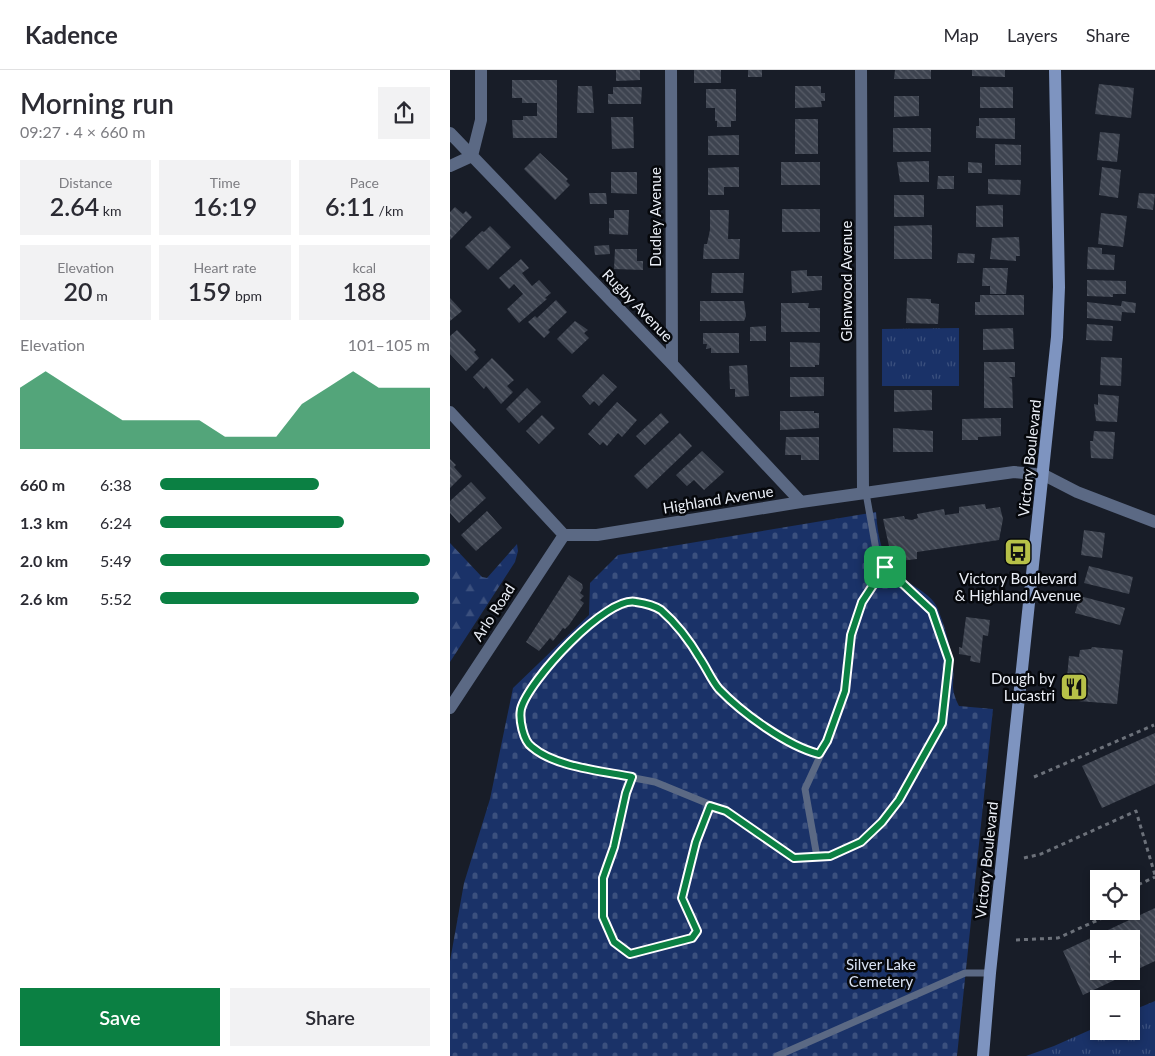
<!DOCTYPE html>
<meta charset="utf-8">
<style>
:root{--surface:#fff;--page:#f2f2f3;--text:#2b2b33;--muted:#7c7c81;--line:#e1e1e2;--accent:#0b8043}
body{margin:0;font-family:Lato,sans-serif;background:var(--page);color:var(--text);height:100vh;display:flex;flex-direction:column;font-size:19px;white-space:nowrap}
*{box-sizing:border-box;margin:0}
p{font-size:16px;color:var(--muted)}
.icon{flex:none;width:28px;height:28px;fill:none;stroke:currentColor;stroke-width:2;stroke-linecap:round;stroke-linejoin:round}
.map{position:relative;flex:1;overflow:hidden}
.details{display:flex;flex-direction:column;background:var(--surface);width:450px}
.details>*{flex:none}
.buttons{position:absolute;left:640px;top:800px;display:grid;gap:10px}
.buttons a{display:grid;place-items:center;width:50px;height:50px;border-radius:0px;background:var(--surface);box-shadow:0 2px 8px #0003;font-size:25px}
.pin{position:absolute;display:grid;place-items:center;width:42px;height:42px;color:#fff;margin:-21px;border-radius:10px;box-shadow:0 2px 8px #0006}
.round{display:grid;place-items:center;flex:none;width:52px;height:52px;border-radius:0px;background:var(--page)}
.summary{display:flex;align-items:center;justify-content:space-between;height:85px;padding:0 20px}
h1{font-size:28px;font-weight:600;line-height:38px}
.figures{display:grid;grid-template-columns:repeat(3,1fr);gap:8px;height:85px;padding:5px 20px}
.figures div{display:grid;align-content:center;border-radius:0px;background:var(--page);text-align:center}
.figures b{font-size:25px;font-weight:600}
.figures small{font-size:14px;font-weight:400}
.figures p{font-size:14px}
.chart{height:140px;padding:10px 20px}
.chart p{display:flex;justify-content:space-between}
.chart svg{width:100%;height:90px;margin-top:5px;fill:var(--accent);opacity:.7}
.action{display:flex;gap:10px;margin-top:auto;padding:10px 20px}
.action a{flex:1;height:58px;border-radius:0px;background:var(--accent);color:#fff;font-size:20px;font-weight:600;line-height:58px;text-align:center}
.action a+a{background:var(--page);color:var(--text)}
ul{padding:0 20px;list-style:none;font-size:16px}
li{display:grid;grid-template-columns:80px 60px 1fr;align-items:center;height:38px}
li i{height:12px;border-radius:6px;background:var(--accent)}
header{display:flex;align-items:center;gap:30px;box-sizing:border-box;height:70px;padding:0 25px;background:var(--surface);border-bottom:1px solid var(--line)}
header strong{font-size:24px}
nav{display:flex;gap:28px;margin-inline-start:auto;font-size:18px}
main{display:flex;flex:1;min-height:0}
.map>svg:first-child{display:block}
</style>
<header>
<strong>Kadence</strong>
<nav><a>Map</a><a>Layers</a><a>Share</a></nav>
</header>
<main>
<section class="details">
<div class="summary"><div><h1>Morning run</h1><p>09:27 · 4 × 660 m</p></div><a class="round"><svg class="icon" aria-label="share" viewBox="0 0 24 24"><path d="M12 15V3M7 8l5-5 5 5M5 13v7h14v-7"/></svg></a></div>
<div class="figures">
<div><p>Distance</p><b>2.64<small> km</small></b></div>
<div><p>Time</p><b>16:19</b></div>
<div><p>Pace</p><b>6:11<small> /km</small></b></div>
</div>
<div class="figures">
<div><p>Elevation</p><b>20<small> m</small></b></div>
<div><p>Heart rate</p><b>159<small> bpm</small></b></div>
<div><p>kcal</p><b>188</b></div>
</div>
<div class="chart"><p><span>Elevation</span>101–105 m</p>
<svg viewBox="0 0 160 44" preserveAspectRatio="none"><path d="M0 44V14L10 6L20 14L30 22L40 30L50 30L60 30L70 30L80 38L90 38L100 38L110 22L120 14L130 6L140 14L150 14L160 14V44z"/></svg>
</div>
<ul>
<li><b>660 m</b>6:38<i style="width:59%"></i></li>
<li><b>1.3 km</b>6:24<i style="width:68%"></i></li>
<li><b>2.0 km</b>5:49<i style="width:100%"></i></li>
<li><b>2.6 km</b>5:52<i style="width:96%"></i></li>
</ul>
<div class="action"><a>Save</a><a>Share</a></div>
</section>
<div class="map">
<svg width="705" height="986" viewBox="0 0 705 986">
<defs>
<pattern id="grass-tufts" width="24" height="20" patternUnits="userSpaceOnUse" patternTransform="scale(1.25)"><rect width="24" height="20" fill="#1a3268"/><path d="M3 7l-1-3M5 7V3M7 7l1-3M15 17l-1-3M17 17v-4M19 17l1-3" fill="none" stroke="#3b507e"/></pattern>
<pattern id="forest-firs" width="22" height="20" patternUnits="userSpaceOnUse" patternTransform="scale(1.25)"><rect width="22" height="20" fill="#1a3268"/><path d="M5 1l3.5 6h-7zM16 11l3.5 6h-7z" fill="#3b507e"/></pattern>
<pattern id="cemetery-stones" width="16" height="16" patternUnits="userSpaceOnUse" patternTransform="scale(1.25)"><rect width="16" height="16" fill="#1a3268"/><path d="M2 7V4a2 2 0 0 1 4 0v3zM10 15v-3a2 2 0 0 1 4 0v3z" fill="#3b507e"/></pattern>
<pattern id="building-back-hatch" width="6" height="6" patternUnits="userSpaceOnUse" patternTransform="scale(1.25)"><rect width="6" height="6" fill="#3d434f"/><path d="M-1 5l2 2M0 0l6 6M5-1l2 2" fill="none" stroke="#595e69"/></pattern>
</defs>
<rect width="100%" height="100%" fill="#181d28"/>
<path fill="url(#grass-tufts)" d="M509,258V316H432V259Z
M705,931V986H576L604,976L649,956V961H681V941Z"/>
<path fill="url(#forest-firs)" d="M0,473L32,507L37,508L67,474L68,481L65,492L0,592Z"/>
<path fill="url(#cemetery-stones)" d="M426,442C428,470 433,496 458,512C468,519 481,525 487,537C495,556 500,575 503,595C505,614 499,616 509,636L543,639L507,986H0V891L14,813L40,729L63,618L139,545L140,513L168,485Z"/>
<path fill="url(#building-back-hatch)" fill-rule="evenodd" d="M166,0H190V10L166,11Z
M244,0H271V13H244Z
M298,0H312V7H298Z
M445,0H481V9H444Z
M522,0H555V7L522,6Z
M62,10H107V68H63L62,50H73V46H87V33H72V28H62Z
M649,14L684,18L681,48L645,44Z
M128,16H142L144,43H127Z
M345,16H371V23H375V31H371L372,37L345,38Z
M163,17H192L191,34H158V24H163Z
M530,17H563V38H530Z
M256,19H286V51H281V57H267V51H265V38H256Z
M444,26H469V46L444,47Z
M161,47H183L184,78L162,79Z
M529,48H565V69L526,68V56H529Z
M345,49H368V84H345Z
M443,58H481V82H443Z
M650,62L670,64L667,92L647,90Z
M289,65V85H258V66Z
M545,74L571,75V95H545Z
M90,83L118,109L116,111L120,115L105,130L74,99Z
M479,91V112H450L447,92Z
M331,92H370V115H331Z
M518,92L532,93V103H518Z
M289,97V117H274V125H258V98Z
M652,97L671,100L668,128L649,125Z
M161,102H187V124L161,123Z
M488,106H504V119H487Z
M538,109L571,110L570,125L538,124Z
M139,123H156L157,134H140Z
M689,123L705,124L703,140L687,138Z
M444,125H474V147H444Z
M553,135V157H526V136Z
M5,137L13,144L16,141L22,147L0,170V142Z
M332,139H370V162H332Z
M164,140H179L178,165L159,164V148H164Z
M260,140H279L278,169H290L289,189H253L254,174H257L260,160Z
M651,143L677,146L673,177L648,174Z
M482,155V189H444V156Z
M40,156L61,177L38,200L15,177L32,161L34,162Z
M569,167L570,186H566V191L540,189L542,168Z
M159,175L160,184L145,185L144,176Z
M638,177L652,178V184L665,185L664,200L637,199Z
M165,179H187V191H193V200L164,199Z
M508,183L525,184L524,193H507Z
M71,189L79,198L72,203L82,216L89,210L101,223L95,228L97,229L69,253L57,239L73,224L64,214L59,219L49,208Z
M533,198H558L556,224H540V216H532Z
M357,200V206H372V220L342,223L341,201Z
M262,203H294L293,223H261Z
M637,210L676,211V224H663V227L637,226Z
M530,225H574V245H525V232H530Z
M0,228L12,241L0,251Z
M457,228L481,229V233L489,234L488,254L456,253Z
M106,230L117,242L98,260L100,262L94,268L78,252L85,246L87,248Z
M250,231H294L296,246L294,251H250Z
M672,231L686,233L685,243L672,242L671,251L637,248V232L671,236Z
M331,233H359L358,238H370V262H331Z
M125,251L138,260L134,263L139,268L122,284L107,269Z
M637,254L663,256L662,271L636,270Z
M316,256V271H300V257Z
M563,258L564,279L533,280V259Z
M7,260L26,280L24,282L29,288L16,301L0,284V266Z
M253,263H289V283H261V278L256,279L257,274H253Z
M340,272L370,273L369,295H365V297H340Z
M651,287L672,288L671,316L650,315Z
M42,288L64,310L57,316L63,322L51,334L36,316L34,319L23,307Z
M534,292H565V307H559L562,309L563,338H534Z
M297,295L299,326L285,327V319H280L279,296Z
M153,304L167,317L149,336L144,331L140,335L132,326Z
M340,307H374V326L340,327Z
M77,318L91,332L69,353L56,339Z
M444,320H482V340L444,342Z
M648,324L669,326L667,352L646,351L644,334L648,335Z
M167,332L187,350L172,367L168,363L157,376L153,372L150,375L138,364Z
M330,341H364V343H369V358L330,360Z
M211,343L219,352L195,375L186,366Z
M92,345L105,358L89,374L76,361Z
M551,348V366L528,367V370H512V349Z
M443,358L483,361V382H443Z
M644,361L665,362L663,389L641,388L640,371H643Z
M230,363L242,376L197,419L184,406Z
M336,367H369V390H351V385H335Z
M252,381L274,402L254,420L244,410L237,416L226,405Z
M0,389L6,395L4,397L12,406L0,418Z
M21,412L36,428L9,453L0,443V431Z
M535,434L536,439L550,437L553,449L549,470L467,482V489L449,491L439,476L433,449L454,446L455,449L462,450L468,448L467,444L494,439L495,445L509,443V437Z
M37,441L52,458L26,481L11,465Z
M634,460L655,463L652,488L631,485Z
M639,496L683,507L679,524L634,513Z
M119,505L132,514L133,518L130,523L134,526L130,530L134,533L119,555L115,559L113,558L103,571L100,568L89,581L76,572Z
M630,526L675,538L670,555L625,543Z
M516,547L540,550L538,566L533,565L530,593L520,591L521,586L509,584V577L512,578Z
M642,577L673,580L667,634L615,630L619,586L629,587L630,580L641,579Z
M705,663V714L652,738L632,696Z
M705,838V891L633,925L613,881ZM649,869H681V901H649Z"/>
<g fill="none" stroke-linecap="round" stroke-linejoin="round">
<path stroke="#6c717a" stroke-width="3" stroke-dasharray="4 4" stroke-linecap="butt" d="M584,707L704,655
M574,788L591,784L686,741L705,805
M681,818L705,807
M566,870L608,868L668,841"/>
<path stroke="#5b6984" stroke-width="7" d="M369,684L355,680L300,646L268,618L244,577L210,539L184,531L163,539L132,560L83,615L71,639L73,661L81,677L116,695L205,712L276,741L344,788L380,787L411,772L432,752L449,730L492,653L499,590L482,541L428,491L416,423
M182,707L176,723L164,777L153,808V847L164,873L180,884L242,868L247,861L232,828L236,806L260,736
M367,787L355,719L377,671L395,621L401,565L412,532L435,497
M327,986L515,903H540"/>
<path stroke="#5b6984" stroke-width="12" d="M221,0L222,294
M411,0L413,423
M0,63L222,294L351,432
M0,96L22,86L31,50V0
M0,342L114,465H147L351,432L564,402L594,405L627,422L705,452
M0,638L114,465"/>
<path stroke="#7e94c0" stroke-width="12" d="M533,986L540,903L607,267L609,217L605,0"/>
</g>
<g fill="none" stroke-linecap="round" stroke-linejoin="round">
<g stroke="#fff" stroke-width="10">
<path id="route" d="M435,497L482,541L499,590L492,653L449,730L432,752L411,772L380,786L344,788L276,741L260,736L246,772L232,828L247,861L242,868L180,884L164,872L153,847V808L164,777L176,723L182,707C152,701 105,697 82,677C73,671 69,649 71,639C78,611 157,525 186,532C193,533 205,536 211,540C226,553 241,573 251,590C257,599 262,611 269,619C292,643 337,676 369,684L377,671L395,621L401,565L412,532Z"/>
</g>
<use href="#route" stroke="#0b8043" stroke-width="6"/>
</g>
<defs>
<g id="bus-square" transform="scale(1.4375)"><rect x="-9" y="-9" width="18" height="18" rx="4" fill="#b7c148" stroke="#06080c"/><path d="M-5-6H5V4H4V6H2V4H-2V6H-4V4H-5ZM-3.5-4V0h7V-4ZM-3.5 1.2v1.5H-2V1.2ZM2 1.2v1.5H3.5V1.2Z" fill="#111"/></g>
<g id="restaurant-square" transform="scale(1.4375)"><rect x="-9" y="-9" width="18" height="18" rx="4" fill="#b7c148" stroke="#06080c"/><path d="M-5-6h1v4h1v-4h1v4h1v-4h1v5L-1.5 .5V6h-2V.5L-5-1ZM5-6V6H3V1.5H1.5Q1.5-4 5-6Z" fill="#111"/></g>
</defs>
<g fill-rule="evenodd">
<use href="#bus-square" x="568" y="482"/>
<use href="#restaurant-square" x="624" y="617"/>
</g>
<g text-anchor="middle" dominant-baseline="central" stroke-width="5" stroke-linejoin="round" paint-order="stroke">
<g font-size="15" fill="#eaeef6" stroke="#06080c">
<text transform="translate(205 147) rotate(-90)">Dudley Avenue</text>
<text transform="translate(396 211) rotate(-90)">Glenwood Avenue</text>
<text transform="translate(188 235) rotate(46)">Rugby Avenue</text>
<text transform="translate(579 388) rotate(-84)">Victory Boulevard</text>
<text transform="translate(268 429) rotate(-9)">Highland Avenue</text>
<text transform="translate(43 542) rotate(-57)">Arlo Road</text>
<text transform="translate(536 790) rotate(-84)">Victory Boulevard</text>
</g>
<g font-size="15" fill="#eaeef6" stroke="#06080c">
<text x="568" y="508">Victory Boulevard<tspan x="568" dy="17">&amp; Highland Avenue</tspan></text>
<text x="605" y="608" text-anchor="end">Dough by<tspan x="605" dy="17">Lucastri</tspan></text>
</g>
<g font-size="15" fill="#d9e2f4" stroke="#06080c">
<text x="431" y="894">Silver Lake<tspan x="431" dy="17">Cemetery</tspan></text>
</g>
</g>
</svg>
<div class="buttons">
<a><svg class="icon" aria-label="locate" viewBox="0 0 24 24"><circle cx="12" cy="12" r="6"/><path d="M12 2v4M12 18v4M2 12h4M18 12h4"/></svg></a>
<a>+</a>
<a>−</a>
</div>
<div class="pin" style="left:435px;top:497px;background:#1e9e55"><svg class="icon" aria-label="arrive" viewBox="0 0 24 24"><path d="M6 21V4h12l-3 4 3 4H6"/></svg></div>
</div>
</main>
